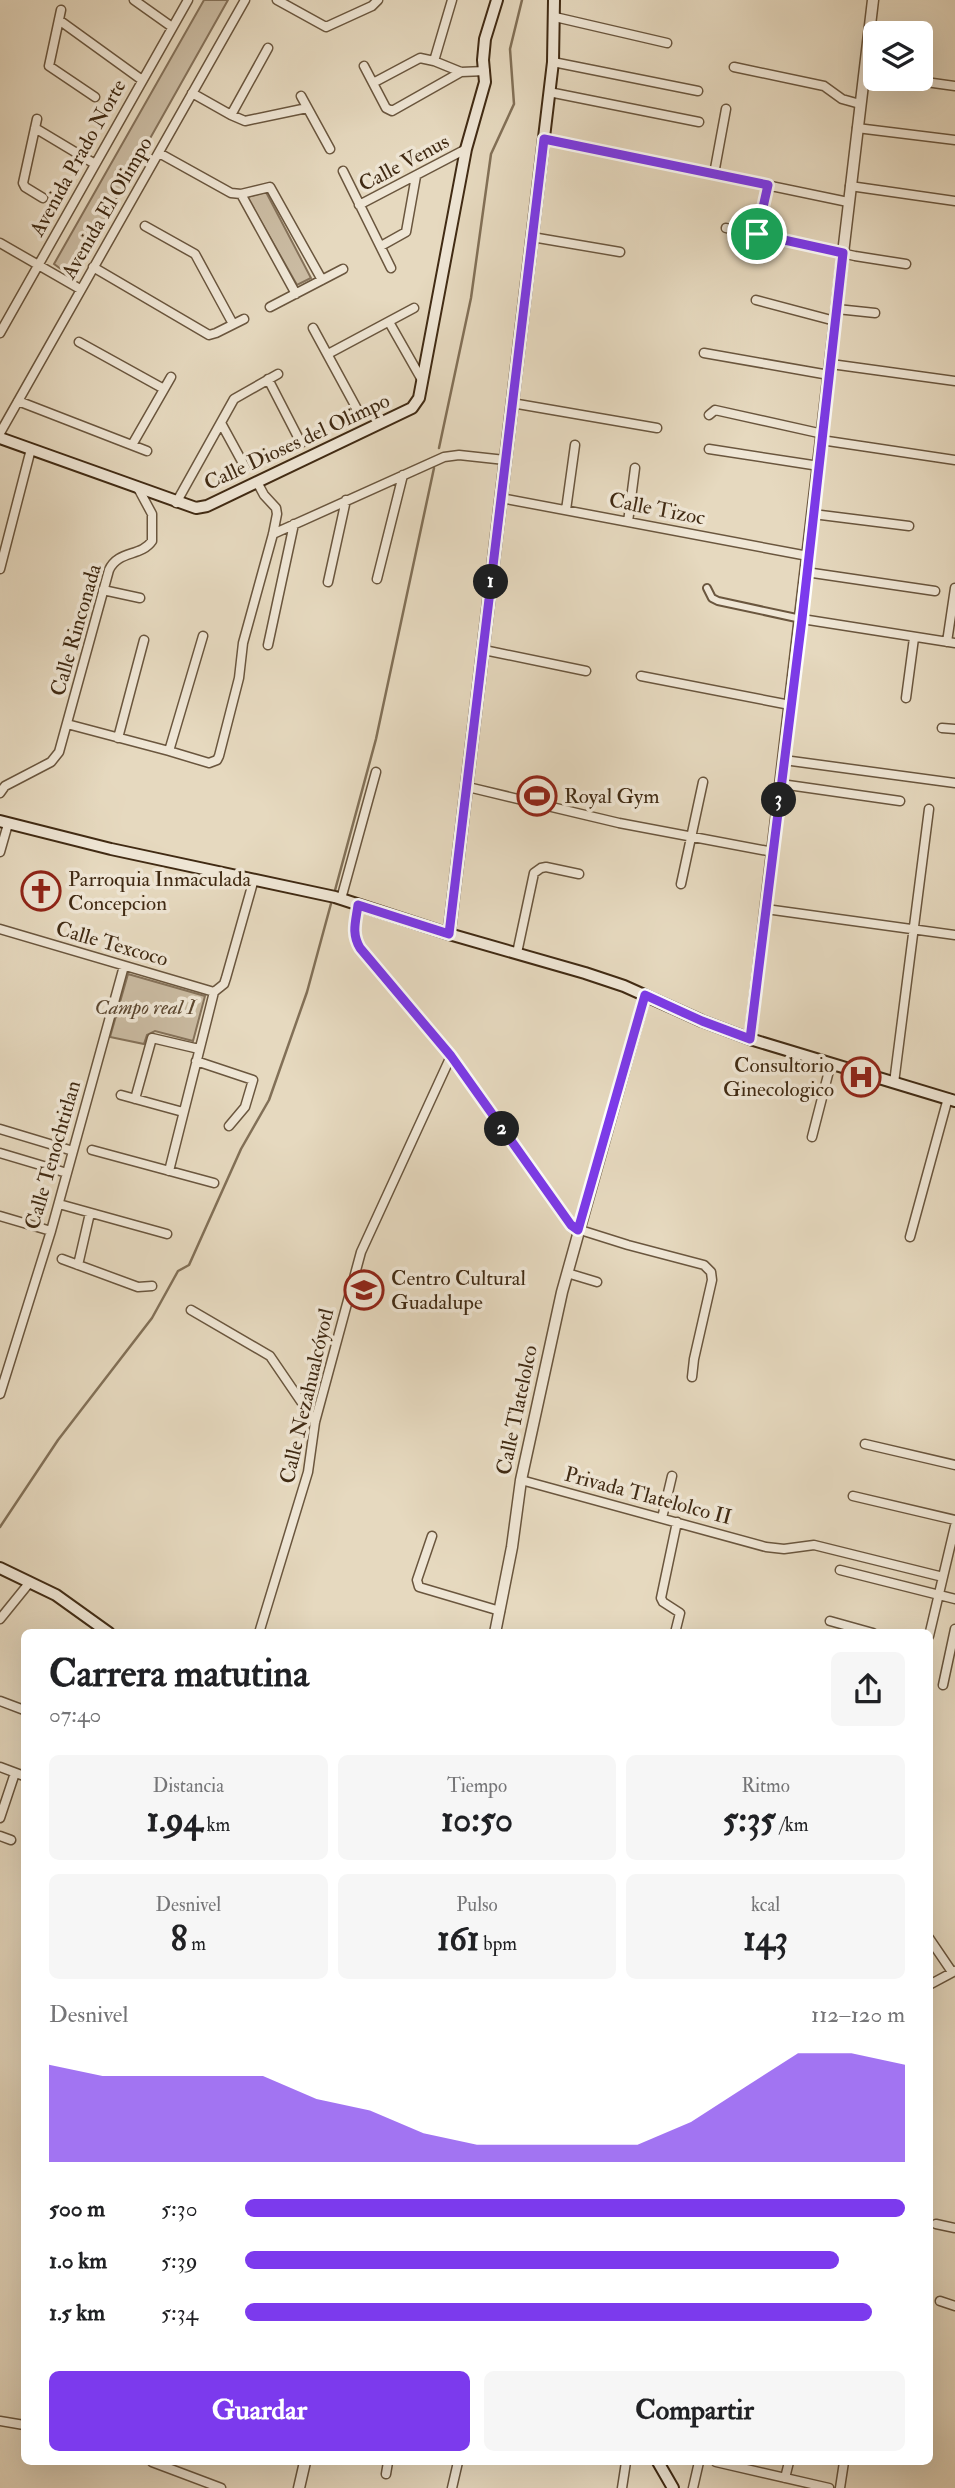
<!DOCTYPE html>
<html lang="es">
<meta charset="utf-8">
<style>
:root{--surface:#fff;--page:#f6f6f6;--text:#202124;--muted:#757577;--accent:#7c3aed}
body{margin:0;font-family:"IM FELL Double Pica",serif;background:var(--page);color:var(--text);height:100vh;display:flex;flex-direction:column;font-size:26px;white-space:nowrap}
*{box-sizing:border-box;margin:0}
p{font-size:23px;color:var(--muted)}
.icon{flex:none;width:38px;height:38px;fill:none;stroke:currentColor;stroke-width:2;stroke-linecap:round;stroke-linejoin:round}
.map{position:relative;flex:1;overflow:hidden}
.details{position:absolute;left:21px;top:1629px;width:912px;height:836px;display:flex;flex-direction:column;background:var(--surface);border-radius:10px;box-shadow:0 7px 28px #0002}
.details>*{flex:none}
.fabs{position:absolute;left:863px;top:21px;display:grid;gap:14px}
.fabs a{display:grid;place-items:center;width:70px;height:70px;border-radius:10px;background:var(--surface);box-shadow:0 7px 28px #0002;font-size:35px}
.pin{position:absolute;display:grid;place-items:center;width:60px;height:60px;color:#fff;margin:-30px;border:4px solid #fff;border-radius:50%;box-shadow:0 2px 7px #0007}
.km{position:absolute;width:35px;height:35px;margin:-18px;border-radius:50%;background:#222;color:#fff;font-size:19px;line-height:35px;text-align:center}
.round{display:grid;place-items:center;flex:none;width:74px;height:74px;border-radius:10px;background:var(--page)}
.head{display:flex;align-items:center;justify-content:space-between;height:119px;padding:0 28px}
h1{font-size:38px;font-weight:700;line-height:52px}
.metrics{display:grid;grid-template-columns:repeat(3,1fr);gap:10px;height:119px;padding:7px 28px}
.metrics div{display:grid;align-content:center;border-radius:10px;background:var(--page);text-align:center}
.metrics b{font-size:35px;font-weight:700}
.metrics small{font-size:19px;font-weight:400}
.metrics p{font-size:19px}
.chart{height:196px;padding:14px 28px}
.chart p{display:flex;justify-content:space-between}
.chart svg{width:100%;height:126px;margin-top:7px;fill:var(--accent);opacity:.7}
.button{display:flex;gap:14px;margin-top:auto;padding:14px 28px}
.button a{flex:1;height:80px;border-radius:10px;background:var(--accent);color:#fff;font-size:28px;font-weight:700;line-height:80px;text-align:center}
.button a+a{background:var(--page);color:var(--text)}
ul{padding:0 28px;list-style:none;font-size:23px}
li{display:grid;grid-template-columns:112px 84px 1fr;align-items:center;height:52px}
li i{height:18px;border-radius:9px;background:var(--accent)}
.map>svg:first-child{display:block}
</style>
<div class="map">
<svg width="955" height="2488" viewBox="0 0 955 2488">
<rect width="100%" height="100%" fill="#e6d9bf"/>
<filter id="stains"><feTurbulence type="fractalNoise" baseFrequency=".00286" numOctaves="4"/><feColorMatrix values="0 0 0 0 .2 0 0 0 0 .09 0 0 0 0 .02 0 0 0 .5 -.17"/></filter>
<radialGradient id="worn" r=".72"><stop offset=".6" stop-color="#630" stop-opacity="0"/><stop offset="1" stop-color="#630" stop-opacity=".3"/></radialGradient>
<path fill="#cabba2" stroke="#85725a" stroke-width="2" d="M204,0H228L72,277L54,264Z
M266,192L311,278L297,285L247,197Z
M128,974L205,996L193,1041L155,1031L147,1035L144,1044L110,1037Z"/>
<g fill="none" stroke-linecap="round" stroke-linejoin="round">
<path stroke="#827057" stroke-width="2.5" d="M439,448L471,298L491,154L514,104L510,49L522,0
M334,894L376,739L434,468
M0,1527L58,1440L152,1318L178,1271L189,1265L241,1149L269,1100L307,992L332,900"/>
<g stroke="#6a563e" stroke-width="10">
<path id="pedestrian" d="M707,588L712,598L718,601L801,619"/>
</g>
<g stroke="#6a563e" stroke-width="11">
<path id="minor" d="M134,0L172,27
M277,0L326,27L372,6L378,0
M61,10L49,66L95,97
M555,17L667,43
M59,20L142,80
M434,61L452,0
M553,62L698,91
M364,66L386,108L392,111L461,72
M734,67L824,86L842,99L860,104
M904,79L955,86
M373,83L420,58L434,61L461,72L485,71
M549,92L699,122
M192,93L231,115L245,121L307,108
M301,96L330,149
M231,115L268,48
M37,119L23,183L25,187L43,198
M35,128L95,164
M857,128L955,140
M544,139L848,202
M159,153L231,193L241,194L270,187L322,280
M343,171L391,268
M714,174L726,109
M850,186L955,201
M241,194L296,294
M359,205L466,149
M145,226L195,254L233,324
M726,228L855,256L906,264
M757,234L768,185
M532,237L620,252
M0,243L80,289
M381,246L406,232L416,176
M93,267L209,335L216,333L244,319
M756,300L835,321
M270,307L343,269
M837,309L875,313
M389,322L422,380
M313,328L357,409
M0,333L188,0
M79,342L164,389
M704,353L829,375
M328,354L414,308
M831,364L955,381
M268,379L301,443
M18,401L147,451
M512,403L657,428
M709,415L715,410L823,434
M221,423L245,467
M0,433L245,0
M821,440L955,460
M132,445L171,377
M709,449L819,466
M501,498L808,556
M176,503L234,399L278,374
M566,510L575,445
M813,514L909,526
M628,522L635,468
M273,534L444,457L459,455L505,460
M0,569L31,449
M806,572L935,591
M377,579L403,475
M328,582L346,500
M103,590L140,598
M802,619L955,643
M947,642L955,588
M268,645L294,524
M484,650L586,671
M641,676L790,705
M906,698L914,638
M67,724L169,751L203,636
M942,728L955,729
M118,738L144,640
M169,751L209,763L217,760L219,756L239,678L243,643L273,534L277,514L276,508L264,495L257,482
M784,760L955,783
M781,784L900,801
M468,787L619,823L773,852
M0,793L5,786L51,762L59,752L109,570C118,550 141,557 152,541V514L138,488
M0,852L8,824
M681,884L703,782
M341,899L376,772
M358,905C356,921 351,933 360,948L451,1056L574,1228L628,1245L704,1265L711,1272L712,1280L694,1359L692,1377
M766,909L955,935
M0,929L214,992
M517,953L534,873L541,868L546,867L579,874
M214,992L224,984L226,978L254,879
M196,1061L253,1080L245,1107L229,1126
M894,1083L929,809
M121,1095L183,1112
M135,1099L152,1038L199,1049
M0,1129L73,1151
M812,1137L831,1063
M92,1150L214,1183
M0,1153L67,1173
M169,1171L214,992
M59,1204L167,1234
M0,1216L51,1231
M910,1237L948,1098
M62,1259L138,1287L152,1286
M78,1265L90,1213
M567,1273L597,1282
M191,1310L270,1356L315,1422
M0,1394L51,1231L124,966
M865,1444L955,1465
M521,1480L766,1547L784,1549L814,1545L943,1577
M853,1496L955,1520
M662,1518L672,1476
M432,1536L417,1580L419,1587L500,1611
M840,1570L955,1599
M0,1619L30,1582
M830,1621L873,1633
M259,1633L308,1472L315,1422L361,1252L451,1056
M675,1633L680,1613L663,1602L661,1598L677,1522
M929,1636L955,1526
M943,1685L955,1629
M0,1701L24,1710
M0,1767L24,1776
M0,1818L15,1773
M0,1836L11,1840
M929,1938L952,1972
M929,1985L955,1971
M936,2224L955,2228
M940,2301L955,2306
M0,2421L24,2425
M152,2462L221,2488
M716,2462L829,2488
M386,2474L388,2462
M785,2478L789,2462
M452,2488L458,2462
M622,2488L626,2462
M693,2488L699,2462
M840,2488L844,2462"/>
</g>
<g stroke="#6a563e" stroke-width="13">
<path id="tertiary" d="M750,1039L873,0
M495,1633L512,1547L521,1480L562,1292L645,995
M299,2488L305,2462"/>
</g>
<g stroke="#402a13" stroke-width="14">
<path id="secondary" d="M0,438L196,508L207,506L412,408L419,398L466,149L485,82L483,60L485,39L497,0
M0,821L111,849L335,897L449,934L585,973L624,986L702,1021L750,1039L955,1101
M449,934L553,62L554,0
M0,1568L56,1595L109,1633
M658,2462L673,2488"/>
</g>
<use href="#pedestrian" stroke="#efe6d5" stroke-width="6"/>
<use href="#minor" stroke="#efe6d5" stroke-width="8"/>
<use href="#tertiary" stroke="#efe6d5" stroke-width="10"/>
<use href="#secondary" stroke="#efe6d5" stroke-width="10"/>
</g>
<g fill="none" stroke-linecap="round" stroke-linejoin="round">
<g stroke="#fff" stroke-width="14">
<path id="route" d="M544,139L768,185L757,234L843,253L802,619L750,1039L702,1021L645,995L578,1230L571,1225L451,1056L360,948C351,933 356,921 358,905L449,934Z"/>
</g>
<use href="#route" stroke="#7c3aed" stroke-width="9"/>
</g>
<defs>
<g id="stadium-ring" transform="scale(2.0125)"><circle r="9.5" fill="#efe6d5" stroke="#8f2418" stroke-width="1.5"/><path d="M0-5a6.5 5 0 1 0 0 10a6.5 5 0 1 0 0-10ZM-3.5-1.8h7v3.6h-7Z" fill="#8f2418"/></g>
<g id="church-ring" transform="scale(2.0125)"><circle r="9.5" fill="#efe6d5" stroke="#8f2418" stroke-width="1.5"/><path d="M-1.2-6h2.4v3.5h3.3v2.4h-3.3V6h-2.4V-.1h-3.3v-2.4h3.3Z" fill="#8f2418"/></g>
<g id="hospital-ring" transform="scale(2.0125)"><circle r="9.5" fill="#efe6d5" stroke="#8f2418" stroke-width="1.5"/><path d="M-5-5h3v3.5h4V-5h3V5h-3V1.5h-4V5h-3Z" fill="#8f2418"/></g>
<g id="school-ring" transform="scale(2.0125)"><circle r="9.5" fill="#efe6d5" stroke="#8f2418" stroke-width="1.5"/><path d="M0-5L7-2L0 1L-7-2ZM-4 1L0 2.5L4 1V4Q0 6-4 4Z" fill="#8f2418"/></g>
</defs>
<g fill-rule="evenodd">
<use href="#stadium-ring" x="537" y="796"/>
<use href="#church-ring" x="41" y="891"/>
<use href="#hospital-ring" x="861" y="1077"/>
<use href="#school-ring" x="364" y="1290"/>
</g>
<g text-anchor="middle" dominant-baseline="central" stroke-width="7" stroke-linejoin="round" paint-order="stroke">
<g font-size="21" fill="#402a13" stroke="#efe6d5">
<text transform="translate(78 158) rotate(-61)">Avenida Prado Norte</text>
<text transform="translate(404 163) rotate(-28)">Calle Venus</text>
<text transform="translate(107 208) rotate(-60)">Avenida El Olimpo</text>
<text transform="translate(297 442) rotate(-25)">Calle Dioses del Olimpo</text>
<text transform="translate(657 509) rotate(11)">Calle Tizoc</text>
<text transform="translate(76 630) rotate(-74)">Calle Rinconada</text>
<text transform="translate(112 944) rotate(16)">Calle Texcoco</text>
<text transform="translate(53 1155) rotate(-74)">Calle Tenochtitlan</text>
<text transform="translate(307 1396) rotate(-77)">Calle Nezahualcóyotl</text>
<text transform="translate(517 1410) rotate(-78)">Calle Tlatelolco</text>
<text transform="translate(648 1496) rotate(15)">Privada Tlatelolco II</text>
</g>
<g font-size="21" fill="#402a13" stroke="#efe6d5" text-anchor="start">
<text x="564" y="796">Royal Gym</text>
<text x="68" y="879">Parroquia Inmaculada<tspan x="68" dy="24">Concepcion</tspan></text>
<text x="834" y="1065" text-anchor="end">Consultorio<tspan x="834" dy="24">Ginecologico</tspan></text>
<text x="391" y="1278">Centro Cultural<tspan x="391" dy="24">Guadalupe</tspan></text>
</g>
<g font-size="21" font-style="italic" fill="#5c4730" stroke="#efe6d5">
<text x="145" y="1007">Campo real I</text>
</g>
</g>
<rect width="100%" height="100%" filter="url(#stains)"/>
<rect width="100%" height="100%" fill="url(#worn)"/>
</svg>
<div class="fabs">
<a><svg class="icon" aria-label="layers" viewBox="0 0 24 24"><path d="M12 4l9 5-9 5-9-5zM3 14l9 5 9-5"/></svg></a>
</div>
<div class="pin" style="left:757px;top:234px;background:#1e9e55"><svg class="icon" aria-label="arrive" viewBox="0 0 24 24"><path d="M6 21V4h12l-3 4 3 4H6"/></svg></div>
<b class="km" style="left:491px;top:582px">1</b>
<b class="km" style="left:502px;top:1129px">2</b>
<b class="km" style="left:779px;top:800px">3</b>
<section class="details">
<div class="head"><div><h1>Carrera matutina</h1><p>07:40</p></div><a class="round"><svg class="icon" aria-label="share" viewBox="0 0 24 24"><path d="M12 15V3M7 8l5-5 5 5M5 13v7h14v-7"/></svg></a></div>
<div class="metrics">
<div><p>Distancia</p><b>1.94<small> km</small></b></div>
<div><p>Tiempo</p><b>10:50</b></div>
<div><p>Ritmo</p><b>5:35<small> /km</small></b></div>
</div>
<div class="metrics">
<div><p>Desnivel</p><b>8<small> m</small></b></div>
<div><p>Pulso</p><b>161<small> bpm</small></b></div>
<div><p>kcal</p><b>143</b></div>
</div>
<div class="chart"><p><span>Desnivel</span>112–120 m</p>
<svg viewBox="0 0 160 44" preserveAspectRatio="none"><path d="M0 44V10L10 14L20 14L30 14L40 14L50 22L60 26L70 34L80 38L90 38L100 38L110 38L120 30L130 18L140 6L150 6L160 10V44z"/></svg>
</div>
<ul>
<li><b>500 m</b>5:30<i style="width:100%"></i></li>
<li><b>1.0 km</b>5:39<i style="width:90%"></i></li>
<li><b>1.5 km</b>5:34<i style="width:95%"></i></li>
</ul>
<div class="button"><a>Guardar</a><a>Compartir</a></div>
</section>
</div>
